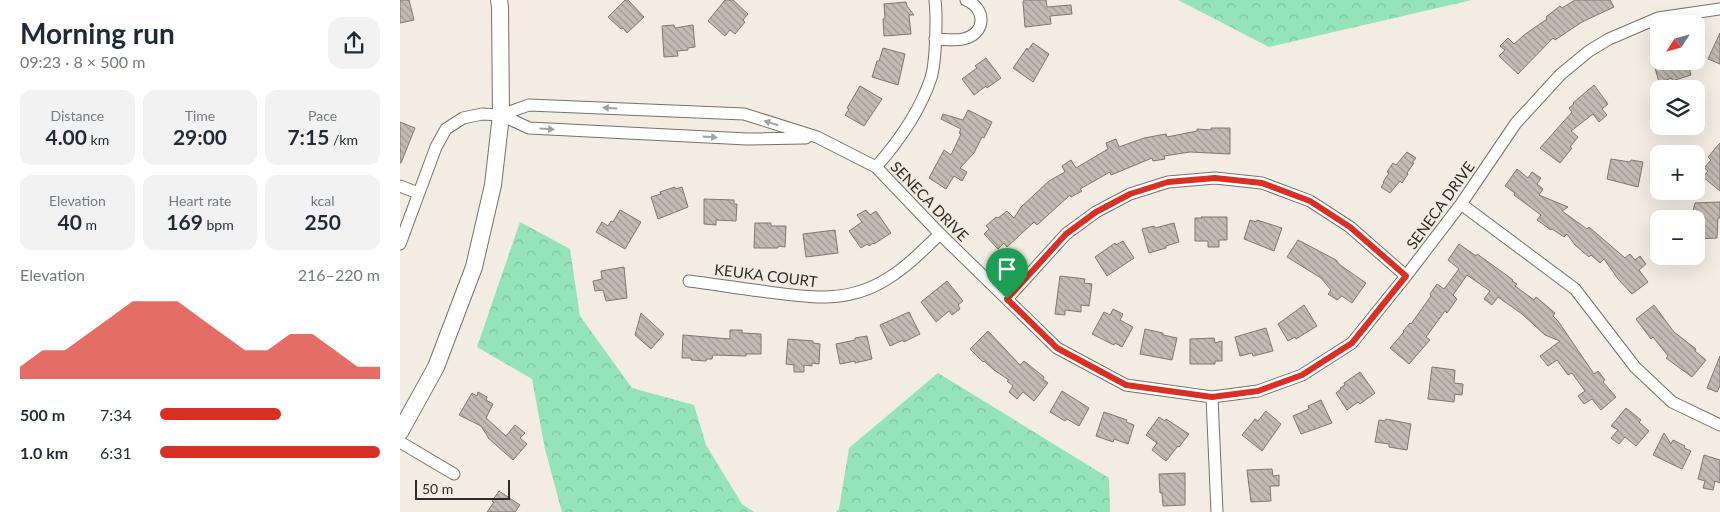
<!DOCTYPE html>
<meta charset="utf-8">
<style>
:root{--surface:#fff;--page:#f2f2f3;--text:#1f2937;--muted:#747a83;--accent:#d93025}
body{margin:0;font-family:Lato,sans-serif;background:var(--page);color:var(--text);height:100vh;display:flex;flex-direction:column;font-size:19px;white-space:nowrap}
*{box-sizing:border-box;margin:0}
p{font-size:16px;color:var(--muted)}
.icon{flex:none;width:28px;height:28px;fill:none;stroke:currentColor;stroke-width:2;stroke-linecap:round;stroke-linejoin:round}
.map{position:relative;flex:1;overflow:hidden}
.details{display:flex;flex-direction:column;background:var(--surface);width:400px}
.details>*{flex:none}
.needle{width:32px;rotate:234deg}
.fabs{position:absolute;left:1250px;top:15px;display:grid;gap:10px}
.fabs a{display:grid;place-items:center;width:55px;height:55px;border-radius:10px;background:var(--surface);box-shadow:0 5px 20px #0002;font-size:25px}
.scale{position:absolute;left:15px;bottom:12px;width:95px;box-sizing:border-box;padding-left:5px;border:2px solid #2d2b27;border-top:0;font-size:14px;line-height:18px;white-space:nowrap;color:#2d2b27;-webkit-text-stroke:4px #f3ece3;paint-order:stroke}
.pin{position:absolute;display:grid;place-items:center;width:42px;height:42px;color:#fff;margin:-51px -21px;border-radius:50% 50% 50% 0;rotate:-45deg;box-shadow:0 0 5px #0007}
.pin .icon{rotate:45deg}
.round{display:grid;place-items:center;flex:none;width:52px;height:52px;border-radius:15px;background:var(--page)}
.summary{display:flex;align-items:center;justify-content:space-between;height:85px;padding:0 20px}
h1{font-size:28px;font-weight:700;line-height:38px}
.figures{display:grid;grid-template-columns:repeat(3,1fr);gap:8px;height:85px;padding:5px 20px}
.figures div{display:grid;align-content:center;border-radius:12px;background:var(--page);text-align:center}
.figures b{font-size:21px;font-weight:700}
.figures small{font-size:14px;font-weight:400}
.figures p{font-size:14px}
.chart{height:140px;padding:10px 20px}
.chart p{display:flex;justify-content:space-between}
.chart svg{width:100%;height:90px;margin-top:5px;fill:var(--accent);opacity:.7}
ul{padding:0 20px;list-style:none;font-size:16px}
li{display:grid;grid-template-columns:80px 60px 1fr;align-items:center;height:38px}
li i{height:12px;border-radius:6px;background:var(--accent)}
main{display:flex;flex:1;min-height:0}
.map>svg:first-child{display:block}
</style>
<main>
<section class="details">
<div class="summary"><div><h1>Morning run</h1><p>09:23 · 8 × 500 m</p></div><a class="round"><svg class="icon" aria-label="share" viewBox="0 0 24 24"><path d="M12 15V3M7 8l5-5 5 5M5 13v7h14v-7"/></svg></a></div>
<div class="figures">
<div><p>Distance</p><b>4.00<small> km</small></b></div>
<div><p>Time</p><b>29:00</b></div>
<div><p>Pace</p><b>7:15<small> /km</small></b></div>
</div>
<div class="figures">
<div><p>Elevation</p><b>40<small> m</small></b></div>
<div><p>Heart rate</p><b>169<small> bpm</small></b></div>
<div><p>kcal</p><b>250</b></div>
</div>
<div class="chart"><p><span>Elevation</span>216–220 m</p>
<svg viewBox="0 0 160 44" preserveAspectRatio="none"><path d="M0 44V38L10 30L20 30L30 22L40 14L50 6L60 6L70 6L80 14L90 22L100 30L110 30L120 22L130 22L140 30L150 38L160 38V44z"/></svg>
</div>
<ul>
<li><b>500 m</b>7:34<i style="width:55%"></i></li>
<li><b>1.0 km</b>6:31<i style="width:100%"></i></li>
</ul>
</section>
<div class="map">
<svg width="1320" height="512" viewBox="0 0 1320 512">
<defs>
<pattern id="forest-crowns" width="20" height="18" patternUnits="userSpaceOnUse" patternTransform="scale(1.25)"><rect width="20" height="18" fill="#94e3b9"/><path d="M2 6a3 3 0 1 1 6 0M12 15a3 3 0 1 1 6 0" fill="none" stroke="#80c39f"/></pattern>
<pattern id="building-back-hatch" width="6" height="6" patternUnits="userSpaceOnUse" patternTransform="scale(1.25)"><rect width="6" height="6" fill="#c3bcb4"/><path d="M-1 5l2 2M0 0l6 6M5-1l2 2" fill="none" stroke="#9f9992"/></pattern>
</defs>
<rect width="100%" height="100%" fill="#f3ece3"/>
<path fill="url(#forest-crowns)" d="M778,0H1072L869,47Z
M120,222L170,249L180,316L232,388L294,405L306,445L342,504L354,512H162L145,449L132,379L77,347Z
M538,373L709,478L710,512H436L439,509L449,448Z"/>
<path fill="url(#building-back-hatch)" stroke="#7f7870" d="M0,0H9L14,20L0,23Z
M225,0H228L244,17L227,33L223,28L221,29L208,17Z
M325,0H333L348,14L343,20L345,22L335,34L330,30L325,36L308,21Z
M624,0H646L647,7L671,5L672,14L650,16L651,24L625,27L623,2Z
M1175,0H1210L1214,7L1182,22L1155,40L1153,38L1118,74L1099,56L1105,50L1100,46L1108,38L1114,44L1124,35L1147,19L1146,17L1160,6L1162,8Z
M506,2L507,6L514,15H509L511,34L484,36L483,19L485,18L484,4Z
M274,25L275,28L293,25L295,47L288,48V50L277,51L278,56L264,57L262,26Z
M1320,33V64L1308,59Z
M633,43L649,54L633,82L613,68L627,48L628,50Z
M483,48L505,54L498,85L472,77L477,61H479Z
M586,58L601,78L587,88L586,86L574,95L562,79L577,68L575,66Z
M1253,61H1287L1291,75L1272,81V78L1259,82Z
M1194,85L1208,104L1202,109L1207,115L1199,122L1193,114L1171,131L1178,137L1170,147L1172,148L1160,163L1140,148L1172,112L1169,108L1174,104L1173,103Z
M460,86L482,99L464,126L445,115L449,109L447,108Z
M568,110L592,122L584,138L582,137L574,153L560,168L567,172L562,181L554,176L546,189L529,178L544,150L551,155L561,134L559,133L561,129L541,119L543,114L563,120Z
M0,122L15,128L1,163H0Z
M811,128H830V154L790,152L764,156L765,159L753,161L752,158L711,175L710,172L680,189L682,191L671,197L670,195L637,225L634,222L607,247L604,243L598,249L584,234L589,229L586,226L596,217L598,218L607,211L614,218L621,207L649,181L665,172L662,166L671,160L676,168L708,149L706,143L716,139L719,147L744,138L766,134L767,137L797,131V129L811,130Z
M1320,143V191L1303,177L1308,171L1304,168L1311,160L1308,157Z
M1007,152L1016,158L1012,163H1014L1007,173L1008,174L1002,183L1000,181L990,193L981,187L984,183L983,182L989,173L987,172L993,163L996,165Z
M1211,159L1230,162L1231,160L1243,162L1238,187L1207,179Z
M1117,169L1128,178L1132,172L1141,178L1137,184L1143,189L1139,195L1168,207L1162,211L1187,229L1189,227L1225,258L1230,254L1235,260L1240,256L1246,264L1239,270L1248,282L1232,294L1218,279L1204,259L1200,263L1191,255L1189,257L1175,245L1167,234L1164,237L1152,229L1151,230L1137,220L1141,215L1114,195L1115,193L1105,186Z
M275,187V189L282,187L288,207L258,219L251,197L261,194L260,192Z
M304,199L334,200V204H337L336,221L316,220V225L304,224Z
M1320,202V218H1318L1317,238L1296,239V219H1291L1295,203Z
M220,210L241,222L225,249L196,232L202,222L208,226L211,221L213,222Z
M466,210L470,215L476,211L491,233L474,244L473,243L469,246L467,244L461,248L449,231L462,222L457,215Z
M801,217H827V240H819V247H808V241H795V218H802Z
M850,220L856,222L857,220L882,228L874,251L844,239Z
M355,223H371V226H386L385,247L378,246V248H354Z
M774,223L779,242L766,246V248L749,253L742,229L754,226L755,228Z
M435,230L438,253L406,257L403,234Z
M898,240L936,260L940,265L966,283L952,303L942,296L937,300L928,294L931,290L921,278L887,257Z
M723,241L734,258L707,276L695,257L715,243L716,245Z
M1059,244L1076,256L1077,254L1098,269L1113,280L1112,281L1117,284L1115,286L1134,300L1136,297L1155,313L1153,316L1158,321L1194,374L1198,371L1205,380L1203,382L1216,397L1201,410L1192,399L1184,404L1178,396L1185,391L1172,373L1168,375L1157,360L1148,366L1140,356L1160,341L1145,335L1122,314L1098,297L1092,305L1084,299L1090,291L1067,275L1053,295L1057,299L1047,313L1045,311L1026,337L1030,340L1009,364L990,348L1004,332L1003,331L1010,323L1011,324L1031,296L1030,294L1037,284L1044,289L1059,269L1048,260Z
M224,267L227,298L206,301L203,290L195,291L193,281L202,279L201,271Z
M660,276L685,279L684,283L692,284L689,306L681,305V312L665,310V315L655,314Z
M547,281L563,301L558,305L560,309L552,315L549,311L536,322L521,302Z
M904,305L917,326L896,339L895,337L888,341L878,324Z
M1254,305L1274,332L1296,349L1295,351L1306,360L1292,377L1266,358L1268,356L1253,337L1251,339L1236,319Z
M713,309L723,314L720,320L733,327L722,347L715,343L714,345L692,334L704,312L710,315Z
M509,312L520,334L504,342L503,340L490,346L480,325Z
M241,313L264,334L251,349L235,335Z
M866,328L873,351L853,356L852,353L840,356L835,337Z
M745,329L763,333V335L777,338L772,360L740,354Z
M330,330H342V333L361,334V354H346V356L313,355L312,359H307L306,361L291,360V358H282L283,335L330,339Z
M588,331L620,365L624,361L644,377L643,379L648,383L634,401L623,392L617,399L609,392L613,386L607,381L609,380L594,370L584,361L583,362L570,349Z
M467,336L472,359L455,363V361L440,364L436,344L455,340V338Z
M814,338L815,343L822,341V361H815V364H790V339Z
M388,339L413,341V343L420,344L419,364L412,363V366L404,365V372H394V365L386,364Z
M1320,356V386L1317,392L1307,388Z
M1032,367L1055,370L1054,383L1063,384L1062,395L1055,394L1054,402L1028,399Z
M960,372L975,393L960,404L958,402L947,410L936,393L941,389L940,388L945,385L944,383Z
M662,391L689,408L679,426L667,419L665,421L650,412Z
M78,392L87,397L86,400L93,404L86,418L106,436L115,425L125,433L120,438L127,444L113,460L88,438V437L81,426L59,415L72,393L77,396Z
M921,400L932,423L901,434L893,416L909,409L908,406Z
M1226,408L1241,420L1239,422L1249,431L1236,446L1225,437L1219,444L1211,438L1218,430L1211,426Z
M866,411L881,424L862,451L842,435L855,419L858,421Z
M704,412L727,420L726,422L734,425L728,444L714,439L713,442L696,436Z
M759,417L765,421L766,419L789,434L779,447L778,446L766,461L752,450L757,443L746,435Z
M986,419L1011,424L1007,450L989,447V444L975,442L979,420L985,421Z
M1264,433L1271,444L1273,440L1285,446L1284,448L1291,451L1282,469L1253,455Z
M1304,455L1320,460V483L1315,481L1313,490L1303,488L1305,481L1298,479Z
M872,469L873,476L879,475V486H870L871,501L851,502L847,470Z
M785,473V505L763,506L762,493H760L759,474Z
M99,491L120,505L115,512H87L94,502L92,501Z"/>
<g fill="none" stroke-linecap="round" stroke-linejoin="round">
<g stroke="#78716a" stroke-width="13">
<path id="street" d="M535,39C544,39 555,41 563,39C586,34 587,9 566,0
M101,115L129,105L344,114L417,137L476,167L540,234L657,348L726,385L812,397L858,391L902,375L952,343L1006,276L1061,204L1116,123L1161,74L1189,51L1209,39L1258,18L1320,9
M476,167C499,141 520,111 531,78C536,62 537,17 535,0
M0,186L18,193
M1061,204L1175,289L1235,367L1272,402L1320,425
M0,244L36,147L46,129L63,118L82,114L101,115L129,128L347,139L406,138
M289,281C313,284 337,288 361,291C406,297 446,305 487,279C507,267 523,250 540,234
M607,299L666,234L696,212L730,194L768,182L815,178L862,183L910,201L950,227L1006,276
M812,397L817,512
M0,442L54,474"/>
</g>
<g stroke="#78716a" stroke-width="18">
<path id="secondary" d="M0,432L36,367L74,267L93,185L101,115L100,7L99,0"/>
</g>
<use href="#street" stroke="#fff" stroke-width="11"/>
<use href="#secondary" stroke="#fff" stroke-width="16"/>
</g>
<defs><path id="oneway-solid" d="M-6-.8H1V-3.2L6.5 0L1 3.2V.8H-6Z" transform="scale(1.25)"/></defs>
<g fill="#a0a09e">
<use href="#oneway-solid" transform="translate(210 108) rotate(-177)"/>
<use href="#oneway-solid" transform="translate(371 123) rotate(-163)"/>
<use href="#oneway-solid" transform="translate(147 129) rotate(3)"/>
<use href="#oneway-solid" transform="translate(310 137) rotate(3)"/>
</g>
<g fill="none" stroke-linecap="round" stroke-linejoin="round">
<g stroke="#fff" stroke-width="10">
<path id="route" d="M815,178L862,183L910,201L950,227L1006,276L952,343L902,375L858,391L812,397L726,385L657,348L607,299L666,234L696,212L730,194L768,182Z"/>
</g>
<use href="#route" stroke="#d93025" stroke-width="6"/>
</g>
<g text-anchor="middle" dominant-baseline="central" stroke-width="4" stroke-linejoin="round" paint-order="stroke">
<g font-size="15" fill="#2d2b27" stroke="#f3ece3">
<text transform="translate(530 201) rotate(46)">SENECA DRIVE</text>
<text transform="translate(1040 205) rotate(-54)">SENECA DRIVE</text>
<text transform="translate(366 275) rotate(7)">KEUKA COURT</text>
</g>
</g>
</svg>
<div class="fabs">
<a><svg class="needle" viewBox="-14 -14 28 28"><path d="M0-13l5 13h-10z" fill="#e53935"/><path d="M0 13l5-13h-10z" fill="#747a83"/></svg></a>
<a><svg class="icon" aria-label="layers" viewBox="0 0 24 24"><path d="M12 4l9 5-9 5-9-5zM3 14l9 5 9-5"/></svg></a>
<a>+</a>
<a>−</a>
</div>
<div class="scale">50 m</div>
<div class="pin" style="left:607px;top:299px;background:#1e9e55"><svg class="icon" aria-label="arrive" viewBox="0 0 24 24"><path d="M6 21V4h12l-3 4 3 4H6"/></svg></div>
</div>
</main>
